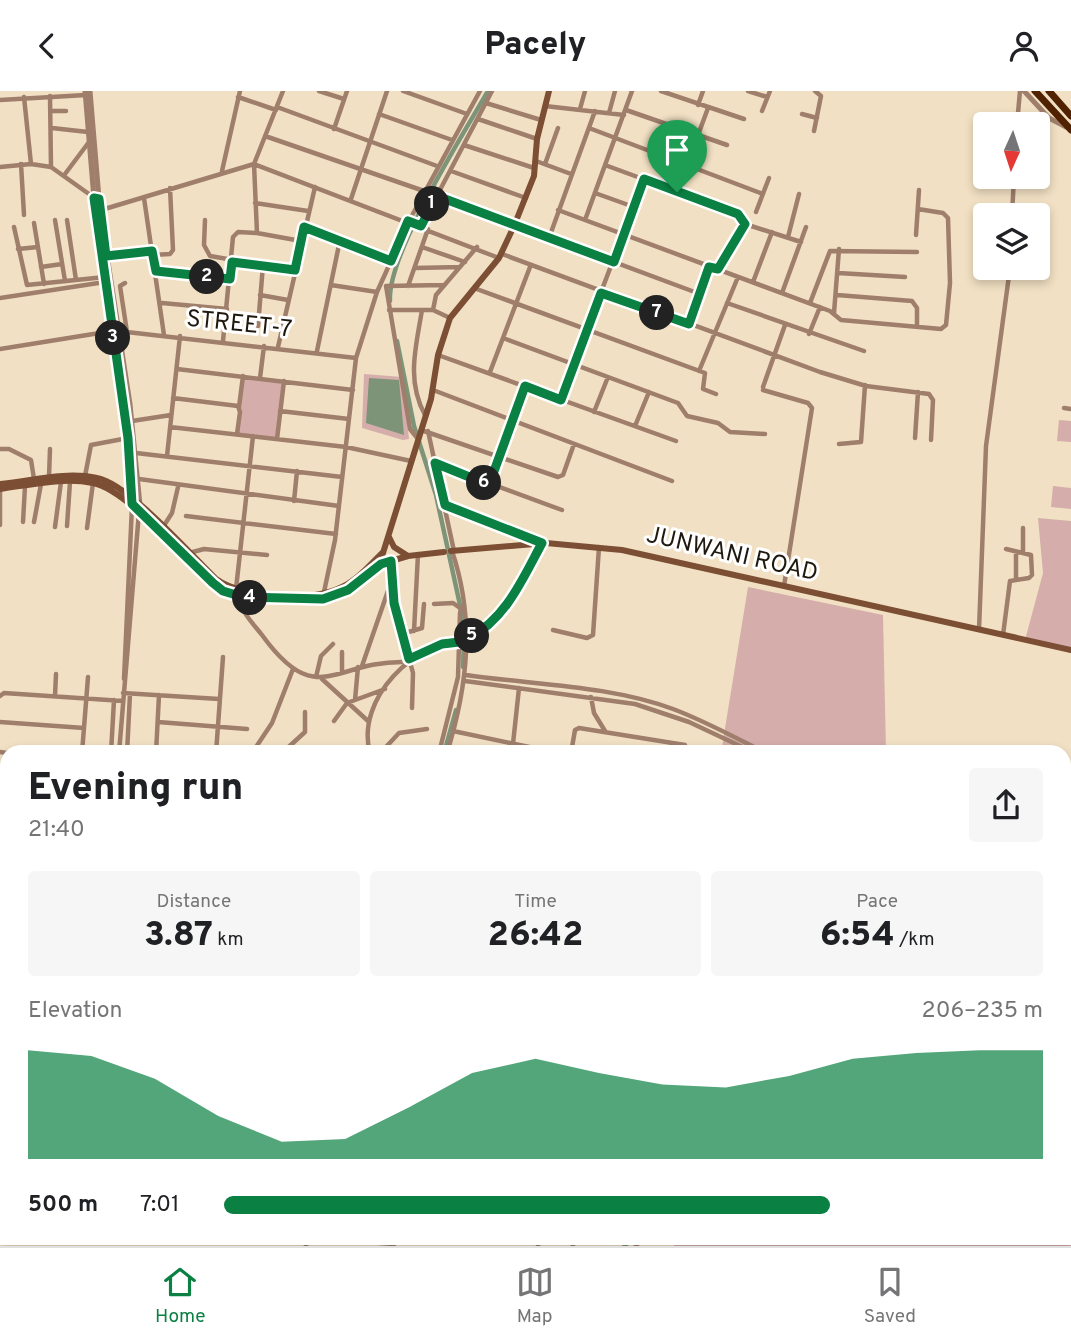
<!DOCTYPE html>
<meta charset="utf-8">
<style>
:root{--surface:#fff;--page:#f6f6f6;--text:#202124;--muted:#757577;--line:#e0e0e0;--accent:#0b8043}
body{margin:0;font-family:Overpass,sans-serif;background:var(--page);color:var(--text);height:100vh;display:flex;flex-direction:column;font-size:26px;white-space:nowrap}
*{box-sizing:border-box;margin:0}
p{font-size:23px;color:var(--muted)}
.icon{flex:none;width:38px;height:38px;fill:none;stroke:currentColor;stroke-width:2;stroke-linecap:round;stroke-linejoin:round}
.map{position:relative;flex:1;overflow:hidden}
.panel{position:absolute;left:0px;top:654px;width:1071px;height:500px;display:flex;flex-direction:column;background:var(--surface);border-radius:21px 21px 0 0;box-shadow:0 4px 10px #0003}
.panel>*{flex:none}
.needle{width:46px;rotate:183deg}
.fabs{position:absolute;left:973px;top:21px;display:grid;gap:14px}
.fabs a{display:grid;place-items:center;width:77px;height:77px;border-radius:7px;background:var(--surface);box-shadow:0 4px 10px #0003;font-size:35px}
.pin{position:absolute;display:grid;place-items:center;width:60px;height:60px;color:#fff;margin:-72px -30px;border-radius:50% 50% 50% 0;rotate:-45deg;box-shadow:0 0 7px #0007}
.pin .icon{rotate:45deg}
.km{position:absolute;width:35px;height:35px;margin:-18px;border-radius:50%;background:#222;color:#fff;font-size:19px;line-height:35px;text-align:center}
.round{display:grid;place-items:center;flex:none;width:74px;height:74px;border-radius:7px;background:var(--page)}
.summary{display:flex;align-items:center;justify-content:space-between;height:119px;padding:0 28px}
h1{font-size:38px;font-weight:800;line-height:52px}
.metrics{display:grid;grid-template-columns:repeat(3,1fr);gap:10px;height:119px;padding:7px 28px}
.metrics div{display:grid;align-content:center;border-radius:7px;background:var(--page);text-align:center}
.metrics b{font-size:35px;font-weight:800}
.metrics small{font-size:19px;font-weight:400}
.metrics p{font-size:19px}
.chart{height:196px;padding:14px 28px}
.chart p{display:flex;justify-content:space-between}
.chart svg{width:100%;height:126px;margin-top:7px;fill:var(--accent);opacity:.7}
ul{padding:0 28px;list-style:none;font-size:23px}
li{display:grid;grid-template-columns:112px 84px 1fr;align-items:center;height:52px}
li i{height:18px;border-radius:9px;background:var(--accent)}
header{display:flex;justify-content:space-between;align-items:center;height:91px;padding:0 28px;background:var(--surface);font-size:32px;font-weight:800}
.dock{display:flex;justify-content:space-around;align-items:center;height:98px;border-top:2px solid var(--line);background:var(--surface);font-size:19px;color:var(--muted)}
.dock a{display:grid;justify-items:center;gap:4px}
.dock .selected{color:var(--accent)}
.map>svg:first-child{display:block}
</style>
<header><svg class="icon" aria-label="back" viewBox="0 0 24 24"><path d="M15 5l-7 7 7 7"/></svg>Pacely<svg class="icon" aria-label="person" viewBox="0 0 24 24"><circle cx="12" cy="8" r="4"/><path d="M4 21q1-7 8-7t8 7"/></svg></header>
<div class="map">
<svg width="1071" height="1155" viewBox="0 0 1071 1155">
<rect width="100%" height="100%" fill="#f1e0c3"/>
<path fill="#d5adab" d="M364,283L402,286L409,348L403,349L362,337Z
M243,285L284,290L277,348L237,343Z
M1059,329L1071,330V351L1057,350Z
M1053,395L1071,397V418L1051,416Z
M1038,427L1071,430V559L1025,549L1043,482Z
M748,496L883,524L886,661L721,662Z
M1064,1138L1071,1139V1155H674L675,1148H1064Z"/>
<path fill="#7d9478" d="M369,287L399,289L404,344L366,332Z"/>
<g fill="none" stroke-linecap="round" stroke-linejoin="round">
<path stroke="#7d9478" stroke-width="4.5" d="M390,210C387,164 462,45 488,0
M397,250L414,335L436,404L460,514L464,547L463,576
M444,662L456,619
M619,1148L626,1155"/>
<path stroke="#9f7e6c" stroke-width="4.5" d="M283,0L254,73L257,142L301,150
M319,0L344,8
M403,0L467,23
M661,0L744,28
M748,0L767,6
M50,5L51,76
M24,6L31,73
M238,6L276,19
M0,9L86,4
M486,12L541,29
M698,14L703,0
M545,15L624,24
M277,16L437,75
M580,18L585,0
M626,19L727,54
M51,20H66
M762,20L770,0
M609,22L615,0
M379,23L452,49
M802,23L817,27
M478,28L537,48
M1017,33L1020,0
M52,37L88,41
M589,37L763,103
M334,38L347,0
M814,40L821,5L815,0
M265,45L424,100
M464,54L534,77
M536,70L571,83
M21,73L24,124
M545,73L558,37
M605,74L738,123L745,133
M0,76L31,73L51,76L96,108
M222,80L240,0
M451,80L526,107
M65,83L89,51
M677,101L708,17
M595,102L634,116
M437,105L700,203
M144,107L164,244
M351,108L387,0
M255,112L308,120
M558,119L830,220L841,229L941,238L946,234L950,192L948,127L943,122L918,118
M98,120L254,73L499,167
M756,121L769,87
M1012,124L1014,86
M55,129L65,190
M67,129L76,189
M205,129L204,154L210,165L294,179
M585,129L632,0
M34,132L44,193
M421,135L492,0
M14,136L27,194L105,186
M304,137L391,170
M916,144L919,99
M788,146L799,103
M549,147L595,20
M422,156L465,171
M18,158L38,156
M502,163L820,281L866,295L929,303L933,309L931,349
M153,164L170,163L173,159L170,97
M106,165L152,160
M41,176L62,173
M415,177L460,176
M718,178L745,133L801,151
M156,180L230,188
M838,182L905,186
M753,191L772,141
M125,192L120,195L127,241
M331,194L377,201
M386,195L410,338L418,348
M386,195L444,194
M408,195L428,138
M474,197L705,282L703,298L716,303
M782,202L806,136
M260,204L288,209
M837,204L912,210L917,217V236
M0,207L105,191
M162,212L227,218
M727,212L864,260
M810,212L830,160L917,161
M389,219H433L450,227
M422,219C416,256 406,289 425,324
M433,219L436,204L477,156
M834,222L839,158
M689,233L710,175
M258,235L263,174
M118,240L356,267
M809,243L820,216
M503,247L678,312L687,325L718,332L730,341L765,343
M223,250L233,146L238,141L257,142
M278,256L315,96
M0,258L112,240
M317,260L340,149
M438,264L676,350
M177,278L353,299
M699,280L738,186
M490,281L530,176
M260,287L264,255
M763,296L785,234
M433,299L672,390
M763,299L808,312L812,317L784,495
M173,307L238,315L240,321L237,343
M560,309L644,88
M239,316L243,285
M1064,317L1071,318
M280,320L349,328
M594,321L608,286
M132,330L171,324
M635,335L649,301
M170,336L346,356L411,370
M421,339L558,386L563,384L574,353
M428,340L454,460
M915,347L918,301
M277,348L284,290
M839,353L861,351L865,294
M0,358H9L31,369L34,388
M136,362L342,386
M167,365L180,245
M434,372L562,419
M85,385L91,354L128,347
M49,386L50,358
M139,388L339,415
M489,394L525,295
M294,410L297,380
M445,414L540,452
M186,425L336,443
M23,431L25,395
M34,431L41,393
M0,434V398
M67,435L70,391
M55,436L61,391
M163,436L172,422L178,396
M87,437L93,392
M189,462L204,458L267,464
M1023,462V437
M391,470L394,512L413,582L412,617
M1016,488V461
M236,498L253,345
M324,501L335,449L356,267L377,201L409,130L480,0
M240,502C239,520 252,531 262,544C317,620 334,569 406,571
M434,513L453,512L460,517
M553,539L587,547L593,544L599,456
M979,539L986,355L1010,177
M414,540L418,463
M402,543L422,537L424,513
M1003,544L1010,490L1029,487L1032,484L1031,464L1006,458
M469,546C506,529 523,487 542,453
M362,575L390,494
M342,582V561
M466,584C534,594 608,594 673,618C705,630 736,647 766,662
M316,586L321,565L333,553
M124,588L132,415
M322,588L368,630
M465,590L635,613L689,631L755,662
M123,602L219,608
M0,605L4,602L123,610
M55,605L56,583
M591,606L594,622L605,640
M355,609L358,576
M334,630L347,612L385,598
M0,631L84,637
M158,631L247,638
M453,640L558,662
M120,656L202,662
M0,661L7,662
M82,662L88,586
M111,662L114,609
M119,662L139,421
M127,662L130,603
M156,662L159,604
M216,662L223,566
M252,662L272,632L293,578
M282,662L305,641V621
M350,662L385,657L399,642L427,638
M370,662C355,608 415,548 468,550
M439,662L458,586L460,522L463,515
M447,662C468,594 475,528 452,460
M512,662L519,597
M571,662L575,639L579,637L685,654
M0,686L7,687
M0,715L7,716
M0,739L7,740
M0,767L7,768
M0,792H7
M0,820H7
M0,1001L7,1000
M1064,1003V999L1071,1000
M324,1148L394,1153
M571,1148L573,1155
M631,1148L637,1155
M306,1155V1148
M538,1155L539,1148"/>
<path stroke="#9f7e6c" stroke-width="5" d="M85,0L95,120L132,379V410
M90,0L100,119L130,313L140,414
M1024,0L1049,27L1066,36"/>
<path stroke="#7c4e33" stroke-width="6" d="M0,393C31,390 66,380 97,387C129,393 190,463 216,488C242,507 312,512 342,496C358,488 370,474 383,461
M0,398C29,394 63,386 93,392C126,398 186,468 213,493L223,500L243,506L304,510L338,504L378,478L431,308L438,264L450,227L499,167L514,135L534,85L537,48L549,0
M389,446L394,456L408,465
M451,460L546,452L622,459L1071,559
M381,473L408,465L444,461"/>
<path stroke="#502202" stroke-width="7" d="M1035,0L1071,39
M1049,0L1071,25"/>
</g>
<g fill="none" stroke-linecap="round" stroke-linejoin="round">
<g stroke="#fff" stroke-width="14">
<path id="route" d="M644,88L738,123L745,133L718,178L709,176L689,233L601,202L561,309L525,295L489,394L435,372L445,414L542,452C523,487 506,528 469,547L468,550L442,553L409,568L394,512L391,470L381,473L348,499L323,508L243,506L223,500L213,492L132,413L128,347L94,107L99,108L106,165L152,160L156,180L230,188L232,171L295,179L304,136L391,170L408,130L421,135L437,105L614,171Z"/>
</g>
<use href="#route" stroke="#0b8043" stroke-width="9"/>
</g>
<g text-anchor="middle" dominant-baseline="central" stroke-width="6" stroke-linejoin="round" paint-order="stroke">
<g font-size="24" fill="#1e180e" stroke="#fff">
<text transform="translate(239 234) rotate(6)">STREET-7</text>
<text transform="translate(732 464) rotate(13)">JUNWANI ROAD</text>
</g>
</g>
</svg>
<div class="fabs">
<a><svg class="needle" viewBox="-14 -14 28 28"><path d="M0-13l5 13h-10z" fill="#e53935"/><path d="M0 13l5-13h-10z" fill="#757577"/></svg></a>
<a><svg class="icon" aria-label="layers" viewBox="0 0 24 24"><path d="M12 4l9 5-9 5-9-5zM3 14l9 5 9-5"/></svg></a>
</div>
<div class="pin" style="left:677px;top:101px;background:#1e9e55"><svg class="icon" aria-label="arrive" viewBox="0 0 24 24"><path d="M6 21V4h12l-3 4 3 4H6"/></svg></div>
<b class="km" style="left:432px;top:113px">1</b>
<b class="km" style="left:207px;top:186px">2</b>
<b class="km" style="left:113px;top:247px">3</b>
<b class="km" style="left:250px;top:507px">4</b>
<b class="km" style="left:472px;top:545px">5</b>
<b class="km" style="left:484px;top:392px">6</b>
<b class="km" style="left:657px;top:222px">7</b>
<section class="panel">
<div class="summary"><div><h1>Evening run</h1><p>21:40</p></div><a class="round"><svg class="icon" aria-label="share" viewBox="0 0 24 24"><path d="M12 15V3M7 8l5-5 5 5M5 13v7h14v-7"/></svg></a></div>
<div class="metrics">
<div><p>Distance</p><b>3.87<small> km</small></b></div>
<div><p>Time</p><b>26:42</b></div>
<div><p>Pace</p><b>6:54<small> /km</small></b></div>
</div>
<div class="chart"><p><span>Elevation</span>206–235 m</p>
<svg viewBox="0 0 160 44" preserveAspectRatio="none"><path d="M0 44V6L10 8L20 16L30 29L40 38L50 37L60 26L70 14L80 9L90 14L100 18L110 19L120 15L130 9L140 7L150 6L160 6V44z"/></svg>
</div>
<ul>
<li><b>500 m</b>7:01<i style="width:74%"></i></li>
</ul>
</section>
</div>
<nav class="dock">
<a class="selected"><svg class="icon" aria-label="home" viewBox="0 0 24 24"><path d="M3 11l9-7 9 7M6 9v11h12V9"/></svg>Home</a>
<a><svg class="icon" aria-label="map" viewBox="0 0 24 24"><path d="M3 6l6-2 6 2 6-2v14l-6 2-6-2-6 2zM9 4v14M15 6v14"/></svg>Map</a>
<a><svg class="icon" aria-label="saved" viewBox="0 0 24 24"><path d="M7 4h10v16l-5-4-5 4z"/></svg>Saved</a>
</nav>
